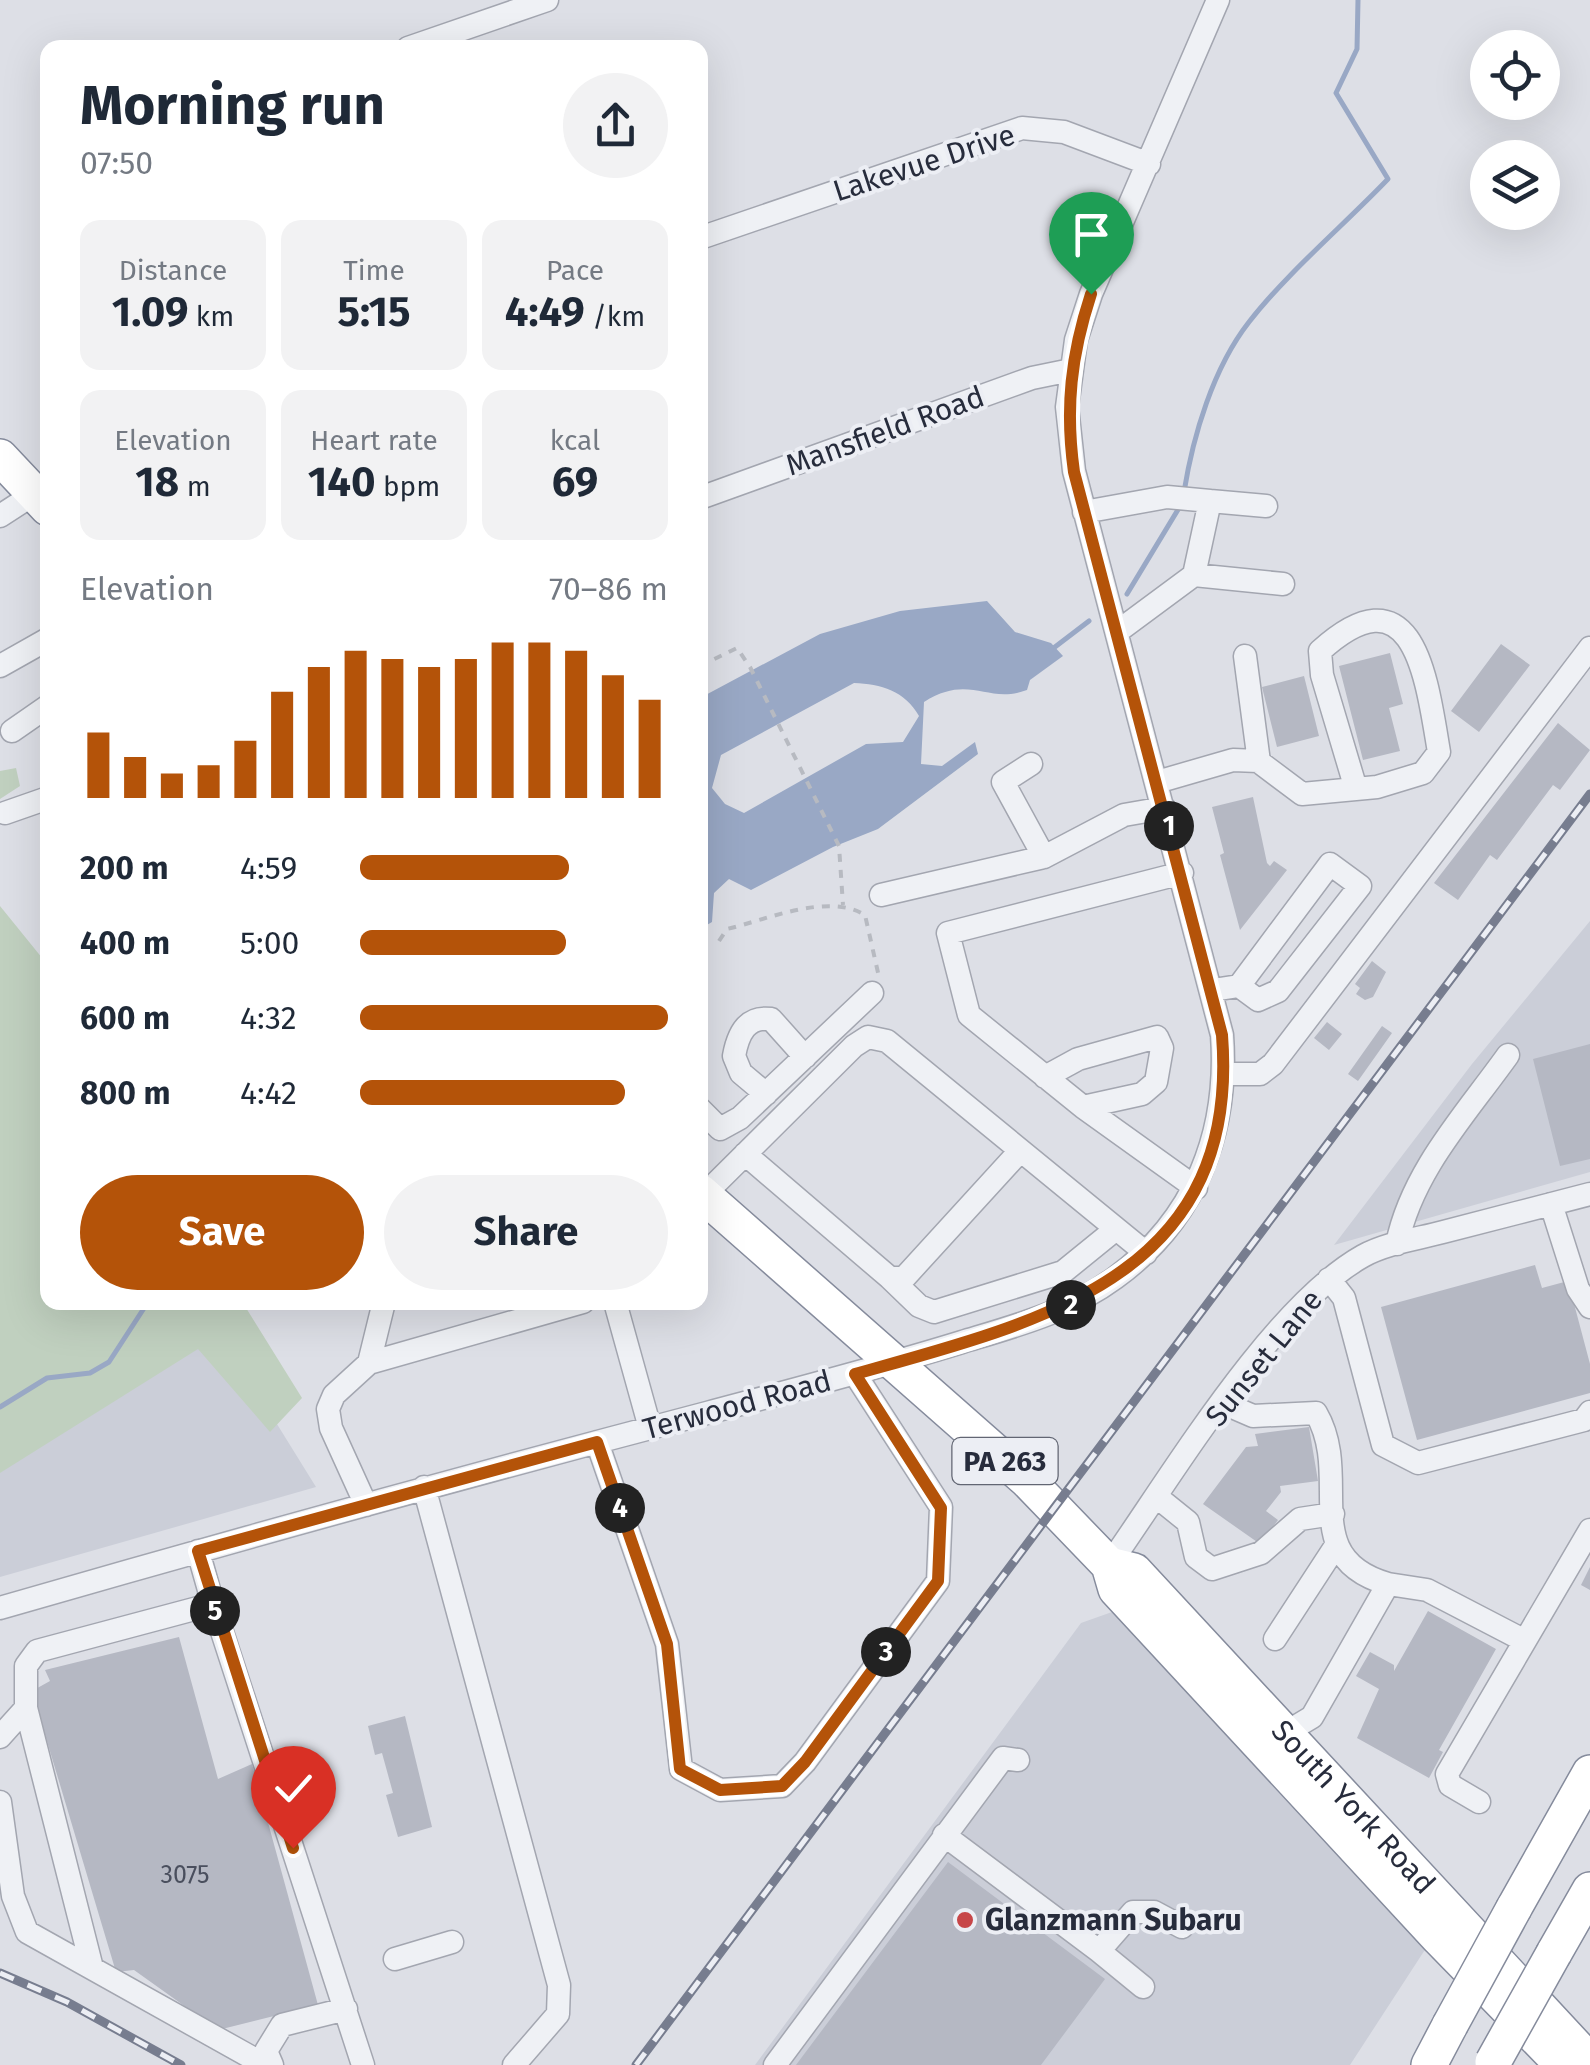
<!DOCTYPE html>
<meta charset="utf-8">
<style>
:root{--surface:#fff;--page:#f2f2f3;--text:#1f2937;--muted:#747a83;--accent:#b45309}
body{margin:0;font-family:"Fira Sans",sans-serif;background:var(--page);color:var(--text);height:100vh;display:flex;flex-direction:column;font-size:38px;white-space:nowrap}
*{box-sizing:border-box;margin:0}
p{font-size:32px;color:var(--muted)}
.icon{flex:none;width:55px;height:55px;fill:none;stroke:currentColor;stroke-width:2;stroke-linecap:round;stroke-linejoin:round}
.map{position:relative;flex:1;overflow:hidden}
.sheet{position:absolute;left:40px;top:40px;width:668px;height:1270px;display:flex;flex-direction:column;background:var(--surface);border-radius:20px;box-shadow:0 10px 40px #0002}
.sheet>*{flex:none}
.fabs{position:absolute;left:1470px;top:30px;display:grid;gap:20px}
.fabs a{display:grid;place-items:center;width:90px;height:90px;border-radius:50%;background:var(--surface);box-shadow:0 10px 40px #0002;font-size:50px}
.pin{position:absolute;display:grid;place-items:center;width:85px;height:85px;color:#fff;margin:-102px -42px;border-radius:50% 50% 50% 0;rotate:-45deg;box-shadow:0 0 10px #0007}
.pin .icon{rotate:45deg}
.km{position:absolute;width:50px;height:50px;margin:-25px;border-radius:50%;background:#222;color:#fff;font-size:28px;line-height:50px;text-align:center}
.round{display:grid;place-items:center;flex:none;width:105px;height:105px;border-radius:52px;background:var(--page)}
.summary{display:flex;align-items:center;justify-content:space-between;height:170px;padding:0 40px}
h1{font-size:55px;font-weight:700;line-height:75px}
.stats{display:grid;grid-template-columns:repeat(3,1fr);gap:15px;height:170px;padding:10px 40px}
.stats div{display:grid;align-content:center;border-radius:20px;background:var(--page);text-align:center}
.stats b{font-size:42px;font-weight:700}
.stats small{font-size:28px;font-weight:400}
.stats p{font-size:28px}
.chart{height:280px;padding:20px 40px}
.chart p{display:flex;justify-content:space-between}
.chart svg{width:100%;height:180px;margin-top:10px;stroke:var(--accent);stroke-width:6}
.action{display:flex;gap:20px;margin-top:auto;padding:20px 40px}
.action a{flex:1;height:115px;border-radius:60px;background:var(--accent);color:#fff;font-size:40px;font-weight:700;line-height:115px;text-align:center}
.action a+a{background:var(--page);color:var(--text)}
ul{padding:0 40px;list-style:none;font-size:32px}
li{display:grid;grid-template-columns:160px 120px 1fr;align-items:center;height:75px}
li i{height:25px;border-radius:12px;background:var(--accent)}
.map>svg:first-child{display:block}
</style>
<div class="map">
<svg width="1590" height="2065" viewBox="0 0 1590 2065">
<rect width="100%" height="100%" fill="#dddfe6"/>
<path fill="#cbced8" d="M1590,921V1172L1334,1245L1472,1064Z
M0,975L48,1302L202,1303L316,1487L0,1577Z
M1112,1612L1430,1942L1350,2065H755L1081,1623Z"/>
<path fill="#c0d0bf" d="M16,768L20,786L0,799V771Z
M0,906L47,964L48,1302L243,1303L302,1398L270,1432L198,1349L0,1473Z"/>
<path fill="#99a8c5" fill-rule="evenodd" d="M987,601L1015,632L1051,643L1063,656L1030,680L1027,690C987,705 970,673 924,702L921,764L942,766L975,742L978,754L878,829L833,847L751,890L729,879L714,893L712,922L700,929V698L820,634L900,611ZM854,683C881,684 905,691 919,716L903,742L866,744L744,813L725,804L712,788L721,755Z"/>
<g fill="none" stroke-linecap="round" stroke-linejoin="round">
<path stroke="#99a8c5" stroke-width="5" d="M1184,492C1193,436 1213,368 1249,322C1289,271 1343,226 1388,179L1336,93L1357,49L1358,0
M1127,594L1182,503
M1051,650L1089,621
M0,1407L47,1378L90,1373L109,1362L148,1302"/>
</g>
<path fill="#b5b8c3" d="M1501,644L1530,665L1479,732L1451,711Z
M1390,653L1403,704L1389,708L1400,751L1363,760L1339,666Z
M1304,676L1319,736L1277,747L1262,687Z
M1558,723L1590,750L1560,790L1553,785L1497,860L1490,855L1458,900L1434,883Z
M1253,797L1267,863L1270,866L1274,861L1287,870L1240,930L1220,855L1224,853L1212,807Z
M1372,961L1386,972L1373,997L1365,1000L1356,994L1360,988L1355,984Z
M1327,1022L1342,1034L1329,1050L1314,1038Z
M1382,1026L1392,1033L1358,1081L1348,1074Z
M1590,1044V1159L1560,1166L1533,1059Z
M1535,1265L1542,1288L1568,1281L1590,1364V1393L1417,1440L1381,1307Z
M1309,1427L1318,1481L1280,1486L1281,1492L1266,1511L1278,1520L1260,1544L1203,1504L1246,1447L1258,1446L1255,1434Z
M1590,1567V1590L1581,1585Z
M1428,1611L1496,1649L1439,1750L1443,1752L1429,1778L1357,1738L1379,1689L1356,1676L1370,1652L1394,1665V1671Z
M179,1637L218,1779L252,1764L318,2005L218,2030L134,1970L116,1972L32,1691L50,1681L45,1670Z
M405,1716L432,1827L398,1837L386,1795L393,1793L382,1753L375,1755L368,1726Z
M948,1862L1105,1979L1041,2065H796Z"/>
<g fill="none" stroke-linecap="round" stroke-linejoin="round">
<g stroke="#a3a6b0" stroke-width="25">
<path id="minor" d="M408,48L547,0
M700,238L1022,128L1064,132L1149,164
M700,498L1032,378L1071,370
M1084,512L1167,497L1210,501
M0,516L34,494
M1194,575L1283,584
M1117,632L1194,575L1210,501L1266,506
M1245,656L1259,762
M0,666L48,639
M12,731L48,706
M1031,764L1003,782L1044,857
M1157,782L1233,760L1258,761L1302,794L1377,787L1423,773L1439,752C1427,682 1415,565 1320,651L1322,675L1356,789
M5,813L48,798
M1182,873L948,933L969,1015L1083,1107L1196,1188
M881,895L1044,857L1124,815L1164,808
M1213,990L1239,986L1330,864L1360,886L1278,991L1258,1000L1239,986
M1225,1074H1260L1273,1064L1590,648
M1045,1077L1078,1059L1157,1037L1162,1048L1156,1082L1142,1094L1083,1107
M766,1094L741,1073L734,1056C738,1034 746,1016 771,1019L805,1057
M700,1109L720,1129L740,1118L872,993
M745,1154L890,1278H904L1020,1151
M704,1195L854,1046L868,1037L887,1041L1146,1253
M1551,1204L1578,1289L1590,1307
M1397,1244C1412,1171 1466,1114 1508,1055
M890,1278L919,1306L934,1312L1063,1272L1116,1229
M1329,1279L1344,1298L1383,1445L1418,1463L1584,1420L1590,1412
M615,1302L650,1428
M369,1363L384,1302
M1223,1403L1253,1416L1316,1413C1354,1478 1295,1557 1388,1584
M597,1442L667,1644L681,1769L720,1790L782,1786L805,1762L938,1581L941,1507L855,1374
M424,1487L559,1985L558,2014L514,2065
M1157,1497L1188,1522L1196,1557L1212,1569L1261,1553L1300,1519L1333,1514
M366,1505L331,1428L328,1409L334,1395L369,1363L583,1302
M1109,1565C1171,1477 1272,1307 1363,1256C1387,1243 1417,1239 1443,1232C1492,1219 1541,1207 1590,1194
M213,1604L363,2065
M0,1608C235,1540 471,1475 707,1413C793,1390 878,1368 962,1342C1015,1326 1069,1312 1115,1278C1195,1220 1229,1133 1222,1035L1074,471L1067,407L1076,340L1091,294L1218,0
M1275,1639L1335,1547
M26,1708L92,1968
M1287,1732L1312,1717L1388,1584L1427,1590L1525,1641
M0,1737L26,1708V1666L37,1651L213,1604L198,1551
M0,1802L13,1896L27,1932L265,2065
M1479,1802L1450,1785L1447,1774L1590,1530
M944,1835L1099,1951
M395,1959L452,1942
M1143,1987L1099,1951L1133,1912H1154L1182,1927
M272,2065L266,2051L282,2025L346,2009
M775,2065L1003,1758L1018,1760"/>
</g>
<g stroke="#858b9c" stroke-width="38">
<g id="highway">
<path d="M0,457L48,508"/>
<path d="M700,1192L1027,1480L1109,1565L1116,1589L1439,1938L1563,2065"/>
<path id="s1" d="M1109,1565L1134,1571L1590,2062"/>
<path d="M1514,1908L1590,1773"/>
<path d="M1554,1953L1590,1890"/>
<path d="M1429,2065L1450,2025"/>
</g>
</g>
<path stroke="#b7bac1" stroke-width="4" stroke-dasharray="8 8" stroke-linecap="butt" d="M700,666L737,648L750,667L839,846L843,905
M719,941L727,929C766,920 828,892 865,915L879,977"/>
<use href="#minor" stroke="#eff1f5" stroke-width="22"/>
<use href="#highway" stroke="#fff" stroke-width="35"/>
<g stroke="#777d8f" stroke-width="9">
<path id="rail" d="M0,1973L67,2002L181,2065
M636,2065L1590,794"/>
</g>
<use href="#rail" stroke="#eceef4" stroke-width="5" stroke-dasharray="15" stroke-linecap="butt"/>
<g stroke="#858b9c" stroke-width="38" stroke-linecap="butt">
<path id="highway-bridge" d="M1450,2025L1514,1908
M1493,2062L1554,1953"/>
</g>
<use href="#highway-bridge" stroke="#fff" stroke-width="35"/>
</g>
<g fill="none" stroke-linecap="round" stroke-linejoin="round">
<g stroke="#fff" stroke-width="20">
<path id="route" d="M293,1848L198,1551L597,1442L667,1644L680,1769L720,1790L782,1786L805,1762L938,1581L941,1508L855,1374C1042,1322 1241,1276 1222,1035L1074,472C1065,408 1071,355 1091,294"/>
</g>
<use href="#route" stroke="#b45309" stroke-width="12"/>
</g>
<circle fill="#c74648" stroke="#eceef4" stroke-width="4" cx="965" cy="1920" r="10"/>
<g text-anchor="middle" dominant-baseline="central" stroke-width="8" stroke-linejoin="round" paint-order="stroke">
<g font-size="25" fill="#4a4f5e">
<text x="185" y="1875">3075</text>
</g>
<rect fill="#eceef4" stroke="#626673" stroke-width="2.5" x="952.5" y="1438" width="105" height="46" rx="8"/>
<g font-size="28" font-weight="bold" fill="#272c3c">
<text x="1005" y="1461">PA 263</text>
</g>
<g font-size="30" fill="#272c3c" stroke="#eceef4">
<text transform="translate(924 163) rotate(-18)">Lakevue Drive</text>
<text transform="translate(885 431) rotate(-20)">Mansfield Road</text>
<text transform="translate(1264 1358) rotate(-51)">Sunset Lane</text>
<text transform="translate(737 1405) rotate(-15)">Terwood Road</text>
<text stroke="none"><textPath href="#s1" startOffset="348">South York Road</textPath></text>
</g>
<g font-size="30" font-weight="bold" fill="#272c3c" stroke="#eceef4" text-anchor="start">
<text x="985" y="1920">Glanzmann Subaru</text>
</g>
</g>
</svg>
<div class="fabs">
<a><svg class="icon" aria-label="locate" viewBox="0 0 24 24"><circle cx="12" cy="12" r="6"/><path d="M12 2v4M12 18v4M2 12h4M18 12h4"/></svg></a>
<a><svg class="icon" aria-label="layers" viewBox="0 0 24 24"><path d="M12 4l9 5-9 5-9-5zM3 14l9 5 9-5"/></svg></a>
</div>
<div class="pin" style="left:1091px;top:294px;background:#1e9e55"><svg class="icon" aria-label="arrive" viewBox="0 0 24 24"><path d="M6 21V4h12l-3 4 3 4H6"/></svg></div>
<div class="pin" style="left:293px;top:1848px;background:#d93025"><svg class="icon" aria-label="check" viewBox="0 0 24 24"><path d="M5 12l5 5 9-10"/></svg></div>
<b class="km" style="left:1169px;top:826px">1</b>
<b class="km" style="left:1071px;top:1305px">2</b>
<b class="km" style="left:886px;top:1652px">3</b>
<b class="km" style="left:620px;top:1508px">4</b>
<b class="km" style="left:215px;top:1611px">5</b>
<section class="sheet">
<div class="summary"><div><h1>Morning run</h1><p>07:50</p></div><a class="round"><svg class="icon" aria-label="share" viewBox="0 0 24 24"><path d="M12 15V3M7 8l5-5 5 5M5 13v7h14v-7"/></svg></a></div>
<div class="stats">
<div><p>Distance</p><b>1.09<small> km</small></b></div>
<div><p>Time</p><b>5:15</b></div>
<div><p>Pace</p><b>4:49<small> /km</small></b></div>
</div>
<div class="stats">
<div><p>Elevation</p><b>18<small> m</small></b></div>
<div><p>Heart rate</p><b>140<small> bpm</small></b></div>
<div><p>kcal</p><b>69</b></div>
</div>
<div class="chart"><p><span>Elevation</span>70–86 m</p>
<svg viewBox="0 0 160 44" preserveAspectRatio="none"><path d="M5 44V28M15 44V34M25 44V38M35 44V36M45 44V30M55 44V18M65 44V12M75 44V8M85 44V10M95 44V12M105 44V10M115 44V6M125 44V6M135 44V8M145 44V14M155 44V20"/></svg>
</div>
<ul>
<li><b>200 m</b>4:59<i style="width:68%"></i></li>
<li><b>400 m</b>5:00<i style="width:67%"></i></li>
<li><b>600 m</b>4:32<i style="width:100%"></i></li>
<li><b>800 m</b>4:42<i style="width:86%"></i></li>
</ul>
<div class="action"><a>Save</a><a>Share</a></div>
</section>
</div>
